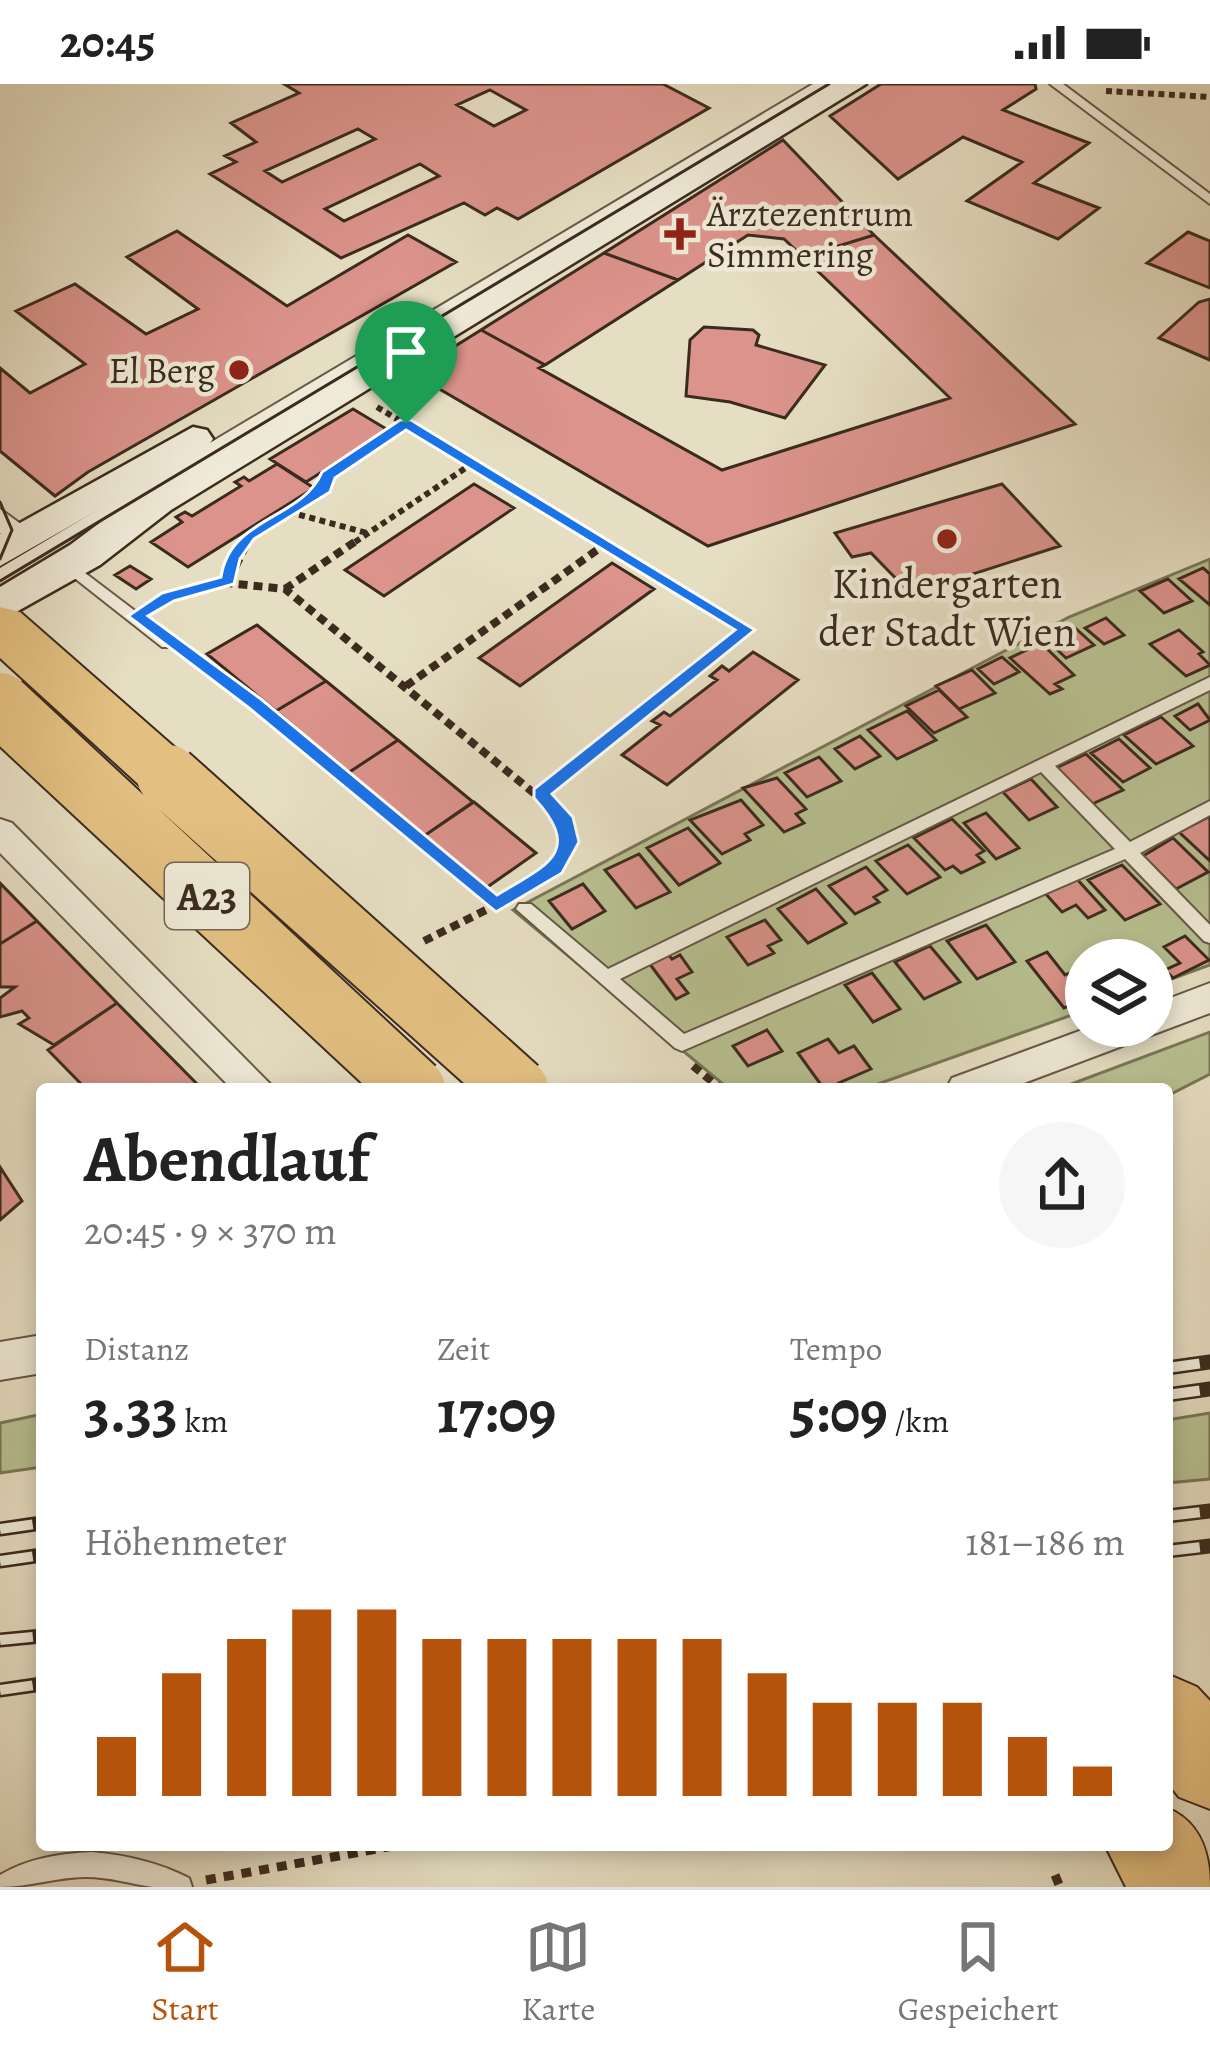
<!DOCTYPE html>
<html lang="de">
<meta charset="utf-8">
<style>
:root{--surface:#fff;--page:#f6f6f6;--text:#222;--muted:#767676;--line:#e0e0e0;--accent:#b45309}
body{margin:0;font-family:Alegreya,serif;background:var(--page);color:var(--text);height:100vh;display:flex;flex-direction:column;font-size:45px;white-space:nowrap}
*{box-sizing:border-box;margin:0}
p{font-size:39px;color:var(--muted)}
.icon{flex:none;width:66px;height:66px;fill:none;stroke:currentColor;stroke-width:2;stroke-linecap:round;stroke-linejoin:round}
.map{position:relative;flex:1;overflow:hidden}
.panel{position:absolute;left:36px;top:999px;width:1137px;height:768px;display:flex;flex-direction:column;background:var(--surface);border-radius:12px;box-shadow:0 6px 18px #0003}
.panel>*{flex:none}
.tools{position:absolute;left:1065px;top:855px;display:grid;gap:24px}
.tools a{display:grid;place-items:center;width:108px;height:108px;border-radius:50%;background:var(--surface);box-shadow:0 6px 18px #0003;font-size:60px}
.pin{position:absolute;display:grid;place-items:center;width:102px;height:102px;color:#fff;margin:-123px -51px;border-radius:50% 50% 50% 0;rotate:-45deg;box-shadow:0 0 12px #0007}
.pin .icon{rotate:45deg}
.round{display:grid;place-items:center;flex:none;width:126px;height:126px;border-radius:63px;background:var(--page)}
.headline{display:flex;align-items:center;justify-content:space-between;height:204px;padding:0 48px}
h1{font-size:66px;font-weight:600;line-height:90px}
.figures{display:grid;grid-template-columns:repeat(3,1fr);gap:18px;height:204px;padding:12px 48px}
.figures div{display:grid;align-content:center}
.figures b{font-size:60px;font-weight:600}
.figures small{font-size:33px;font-weight:400}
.figures p{font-size:33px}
.chart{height:336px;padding:24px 48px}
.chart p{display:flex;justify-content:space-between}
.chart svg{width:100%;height:216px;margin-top:12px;stroke:var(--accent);stroke-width:6}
.status{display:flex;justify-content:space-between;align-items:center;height:84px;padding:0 60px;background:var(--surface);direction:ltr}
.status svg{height:33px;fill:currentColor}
.menu{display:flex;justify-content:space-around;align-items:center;height:168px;border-top:3px solid var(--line);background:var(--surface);font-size:33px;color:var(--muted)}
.menu a{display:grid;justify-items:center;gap:6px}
.menu .active{color:var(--accent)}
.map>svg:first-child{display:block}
</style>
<div class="status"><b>20:45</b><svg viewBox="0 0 49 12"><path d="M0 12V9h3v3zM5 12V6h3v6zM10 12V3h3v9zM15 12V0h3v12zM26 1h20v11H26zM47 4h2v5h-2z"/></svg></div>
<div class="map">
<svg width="1210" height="1803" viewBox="0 0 1210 1803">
<rect width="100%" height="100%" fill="#e6dec2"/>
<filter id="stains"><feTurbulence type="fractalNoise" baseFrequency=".00167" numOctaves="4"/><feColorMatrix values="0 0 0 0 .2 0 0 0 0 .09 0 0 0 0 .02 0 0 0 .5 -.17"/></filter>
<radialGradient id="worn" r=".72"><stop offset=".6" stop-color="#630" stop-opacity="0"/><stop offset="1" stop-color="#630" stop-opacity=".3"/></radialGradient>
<path fill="#b8c091" stroke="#7a7658" stroke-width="3" d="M1210,475V881L1152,902V876H1086V926L864,1005H729L513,826L1069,533Z
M1210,948V990L1167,1012V1005H1058Z
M1210,1329V1395L1167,1399V1336Z
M42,1330V1383L0,1389V1339Z"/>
<path fill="#db938b" stroke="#3b2b1f" stroke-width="3" fill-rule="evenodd" d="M284,0H663L709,24L518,135L497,124L485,131L464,119L341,174L210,90L236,78L225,72L256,58L231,39L299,9ZM490,6L526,26L494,42L457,21ZM358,45L375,55L282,98L265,87ZM420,80L439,92L344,137L325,125Z
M881,0H1035L1036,5L1003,26L1089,59L1034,99L1099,124L1058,155L967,117L1022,78L963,53L898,95L830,32Z
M783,56L874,151L803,173L784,155L748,151L678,196L604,169Z
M177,147L287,222L408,151L456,178L88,388L55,412L0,367V284L30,309L85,280L16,227L75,200L146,250L198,225L127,173Z
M1188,148L1210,157V204L1147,179Z
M874,151L1075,340L708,462L412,289L481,246L545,281L539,284L722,386L950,314L803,173Z
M604,169L678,196L545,281L481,246Z
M1210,215V276L1159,254L1199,218Z
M704,243L753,246L759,251L756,261L825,281L785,334L730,318L686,312L690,256Z
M353,325L388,346L306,398L270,375Z
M277,380L314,404L188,483L151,458L182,438L176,433L185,428L192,432L241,402L235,398L244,393L249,397Z
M474,400L514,424L384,512L345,486Z
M1002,400L1060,462L911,510L871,469L852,473L835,449Z
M612,479L654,505L520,602L479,574Z
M130,482L151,495L136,505L115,491Z
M1203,484L1210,490V521L1179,495Z
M1168,495L1192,517L1164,529L1140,507Z
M1106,534L1124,551L1104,560L1085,544Z
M257,541L295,572L326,597L276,627L207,570Z
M1073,542L1094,561L1066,574L1044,553Z
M1179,546L1203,568L1199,570L1210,581L1186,592L1150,560Z
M1041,559L1074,591L1055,600L1062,605L1050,610L1010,574Z
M753,568L798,596L667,701L622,671L660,641L652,637L664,628L670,632L717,596L710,592L722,582L729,587Z
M1002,573L1019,588L994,600L978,585Z
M972,586L995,609L959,625L936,602Z
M326,597L398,656L348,689L276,627Z
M939,606L967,633L934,649L906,622Z
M1198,620L1210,636L1190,646L1175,632Z
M907,627L936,656L897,675L868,646Z
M1161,633L1193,662L1156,680L1124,651Z
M860,652L880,672L855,685L835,665Z
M1119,655L1150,684L1123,698L1091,669Z
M398,656L473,718L424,752L348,689Z
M1086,670L1123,706L1092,720L1056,684Z
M819,673L841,697L807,713L785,689Z
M777,694L806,725L796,730L804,739L784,748L743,704Z
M1031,695L1057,723L1029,736L1003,708Z
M741,716L763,741L745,750L750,756L722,770L690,736Z
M474,718L536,769L486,804L424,752Z
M986,729L1019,764L996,775L964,739Z
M1210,732V777L1179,748Z
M952,735L984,767L977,771L984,778L961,789L953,782L945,786L914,754Z
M688,744L720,779L679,801L647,764Z
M1173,754L1208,788L1176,805L1143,772Z
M908,761L940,793L907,810L876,777Z
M639,770L670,808L636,824L605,786Z
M1122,781L1160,820L1125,836L1088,796Z
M866,783L887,806L874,813L879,818L855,830L829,802Z
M1076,794L1105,826L1088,834L1076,821L1062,828L1044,808Z
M0,799L37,837L0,860Z
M583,800L605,827L572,845L549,817Z
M816,805L846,839L808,859L778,825Z
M765,836L781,856L768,862L774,869L748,881L727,853Z
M37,837L117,919L54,961L19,940L29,934L22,927L0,933V914L15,903H0V860Z
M986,841L1015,878L977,895L947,857Z
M1185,852L1209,876L1173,894L1165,886L1180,879L1164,863Z
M930,862L960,898L924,915L895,878Z
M1047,868L1065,891L1078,885L1086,894L1081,905L1086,915L1064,924L1027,877Z
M668,870L672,875L680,871L692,888L677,895L688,909L676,915L649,879Z
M872,889L900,925L873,938L845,901Z
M117,919L202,1005H86L48,966Z
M767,946L782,967L748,982L733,962Z
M828,955L839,969L854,962L871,985L839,999L843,1005H824L798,969Z
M0,1083L22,1117L0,1136Z"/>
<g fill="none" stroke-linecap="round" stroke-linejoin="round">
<g stroke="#665848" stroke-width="4">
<path id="lane" d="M813,0H827L0,496V484Z
M1050,0H1063L1210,110V120Z
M68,476L172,555L175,559L172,563H162L63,485L61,481Z
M1210,593V606L1055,682L1130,758L1210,717V731L1140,769L1210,841V859L1204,857L1125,775L682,967L675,964L516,825L519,820H531L608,885ZM1041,688L1115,765L684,950L620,895Z
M91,1768C126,1771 157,1778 189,1794L192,1803C180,1803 166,1803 153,1803C131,1800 110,1793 86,1793C57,1793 30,1803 0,1803V1791C29,1774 58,1770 91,1768Z"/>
</g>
<g stroke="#665848" stroke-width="4">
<path id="street" d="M0,425L39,453L34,460H14L0,449Z
M0,735L12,739L275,1005H232L0,769Z
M1210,899V929L1008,1005H946L952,994L1093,942H1152V921Z
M42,1251V1289L0,1296V1258Z"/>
</g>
<g stroke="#3b2b1f" stroke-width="5">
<path id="secondary" d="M827,0H866L171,426L100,481L0,537V503L70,461L141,408Z
M193,343L207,346L213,355L207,364L0,482V450Z"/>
</g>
<g stroke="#3b2b1f" stroke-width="4">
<path id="highway" d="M0,523L20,528L189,676L198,692L189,708L168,714L147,708L0,574Z
M1167,1590L1197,1603L1210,1617V1725L1179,1713L1167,1698Z
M1167,1724C1201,1738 1210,1769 1210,1803H1126L1105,1761H1167Z"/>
</g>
<path stroke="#3b2b1f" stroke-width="6" stroke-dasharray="6 4.5" stroke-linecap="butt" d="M1106,7L1210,13
M377,323L601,458
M289,428L367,449
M246,458L324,405L328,392L406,340
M355,458L473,379"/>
<path stroke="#3b2b1f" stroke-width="8" stroke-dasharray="9 6" stroke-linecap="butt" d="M229,496L249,455
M285,505L359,455
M153,522L218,498L285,505L552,724L566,748L565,769L530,801
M189,566L496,821
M406,602L607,459
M540,709L746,546L596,455
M424,857L502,818
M693,982L721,1005"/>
<path stroke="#3b2b1f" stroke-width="9" stroke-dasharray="10 8" stroke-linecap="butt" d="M1055,1791L1060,1803
M206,1796L399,1761"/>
<use href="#lane" fill="#efead7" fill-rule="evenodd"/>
<use href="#street" fill="#efead7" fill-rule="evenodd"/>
<use href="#secondary" fill="#efead7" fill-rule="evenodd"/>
<use href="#highway" fill="#e3bf81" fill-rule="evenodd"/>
<path stroke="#3b2b1f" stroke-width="3" d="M0,418L12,446L0,475
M0,497L829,0"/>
<g stroke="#3b2b1f" stroke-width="15">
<path id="rail" d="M1167,1284L1210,1278
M1167,1311L1210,1305
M1167,1432L1210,1427
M0,1445L42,1439
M1167,1467L1210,1462
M0,1477L42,1471
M0,1556L42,1552
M0,1606L42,1600"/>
</g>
<use href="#rail" stroke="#efead7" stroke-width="10" stroke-dasharray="33" stroke-linecap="butt"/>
<g stroke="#3b2b1f" stroke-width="66" stroke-linecap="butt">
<path id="highway-bridge" d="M0,620L414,1005
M168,692L517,1005"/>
</g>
<use href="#highway-bridge" stroke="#e3bf81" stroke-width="62"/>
</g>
<path fill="#1a73e8" stroke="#fff" stroke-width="3" fill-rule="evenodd" d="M400,336H411L755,546L552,710L573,733L579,758L562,789L496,828L249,624L128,532L162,509L221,493C230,432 302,436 322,388ZM406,346L735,546L534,705V714C584,769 546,781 497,811L261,615L148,532L174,517L234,500L240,475L254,455L330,408L335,394Z"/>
<g fill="#8f2418" stroke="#efead7" stroke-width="4.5">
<path d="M674 132h12v12h12v12h-12v12h-12v-12h-12v-12h12z"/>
<circle cx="239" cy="286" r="12"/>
<circle cx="947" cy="455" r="12"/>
</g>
<g text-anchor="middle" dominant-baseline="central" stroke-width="9" stroke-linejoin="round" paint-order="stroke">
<g font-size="36" fill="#3b2b1f" stroke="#efead7" text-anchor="start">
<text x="707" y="129">Ärztezentrum<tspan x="707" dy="41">Simmering</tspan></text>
<text x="215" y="286" text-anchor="end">El Berg</text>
</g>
<rect fill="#efead7" stroke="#716456" stroke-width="3" x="165" y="779" width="84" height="66" rx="9"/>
<g font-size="39" font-weight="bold" fill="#3b2b1f">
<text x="207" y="812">A23</text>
</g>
<g font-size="42" fill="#3b2b1f" stroke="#efead7">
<text x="947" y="499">Kindergarten<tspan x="947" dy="48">der Stadt Wien</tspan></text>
</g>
</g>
<rect width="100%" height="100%" filter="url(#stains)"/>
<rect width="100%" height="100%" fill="url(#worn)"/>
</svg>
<div class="tools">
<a><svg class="icon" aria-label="layers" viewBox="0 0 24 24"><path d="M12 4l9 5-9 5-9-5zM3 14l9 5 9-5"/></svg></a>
</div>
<div class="pin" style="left:406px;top:340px;background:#1e9e55"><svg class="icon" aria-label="arrive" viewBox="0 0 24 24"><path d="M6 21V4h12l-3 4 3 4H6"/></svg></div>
<section class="panel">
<div class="headline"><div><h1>Abendlauf</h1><p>20:45 · 9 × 370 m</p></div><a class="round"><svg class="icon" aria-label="share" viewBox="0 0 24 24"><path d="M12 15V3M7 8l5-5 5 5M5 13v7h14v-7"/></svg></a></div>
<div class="figures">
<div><p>Distanz</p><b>3.33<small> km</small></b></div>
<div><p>Zeit</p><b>17:09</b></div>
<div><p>Tempo</p><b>5:09<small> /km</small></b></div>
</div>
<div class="chart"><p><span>Höhenmeter</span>181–186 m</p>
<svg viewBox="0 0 160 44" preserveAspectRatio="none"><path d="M5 44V32M15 44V19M25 44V12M35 44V6M45 44V6M55 44V12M65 44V12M75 44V12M85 44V12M95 44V12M105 44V19M115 44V25M125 44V25M135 44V25M145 44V32M155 44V38"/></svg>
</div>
</section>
</div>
<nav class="menu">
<a class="active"><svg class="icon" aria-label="home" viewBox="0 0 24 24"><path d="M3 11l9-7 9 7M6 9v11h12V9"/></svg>Start</a>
<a><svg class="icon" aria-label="map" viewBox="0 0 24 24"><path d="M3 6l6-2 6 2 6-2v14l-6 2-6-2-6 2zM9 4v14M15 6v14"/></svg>Karte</a>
<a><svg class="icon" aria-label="saved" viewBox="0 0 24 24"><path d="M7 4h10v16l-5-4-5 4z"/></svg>Gespeichert</a>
</nav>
